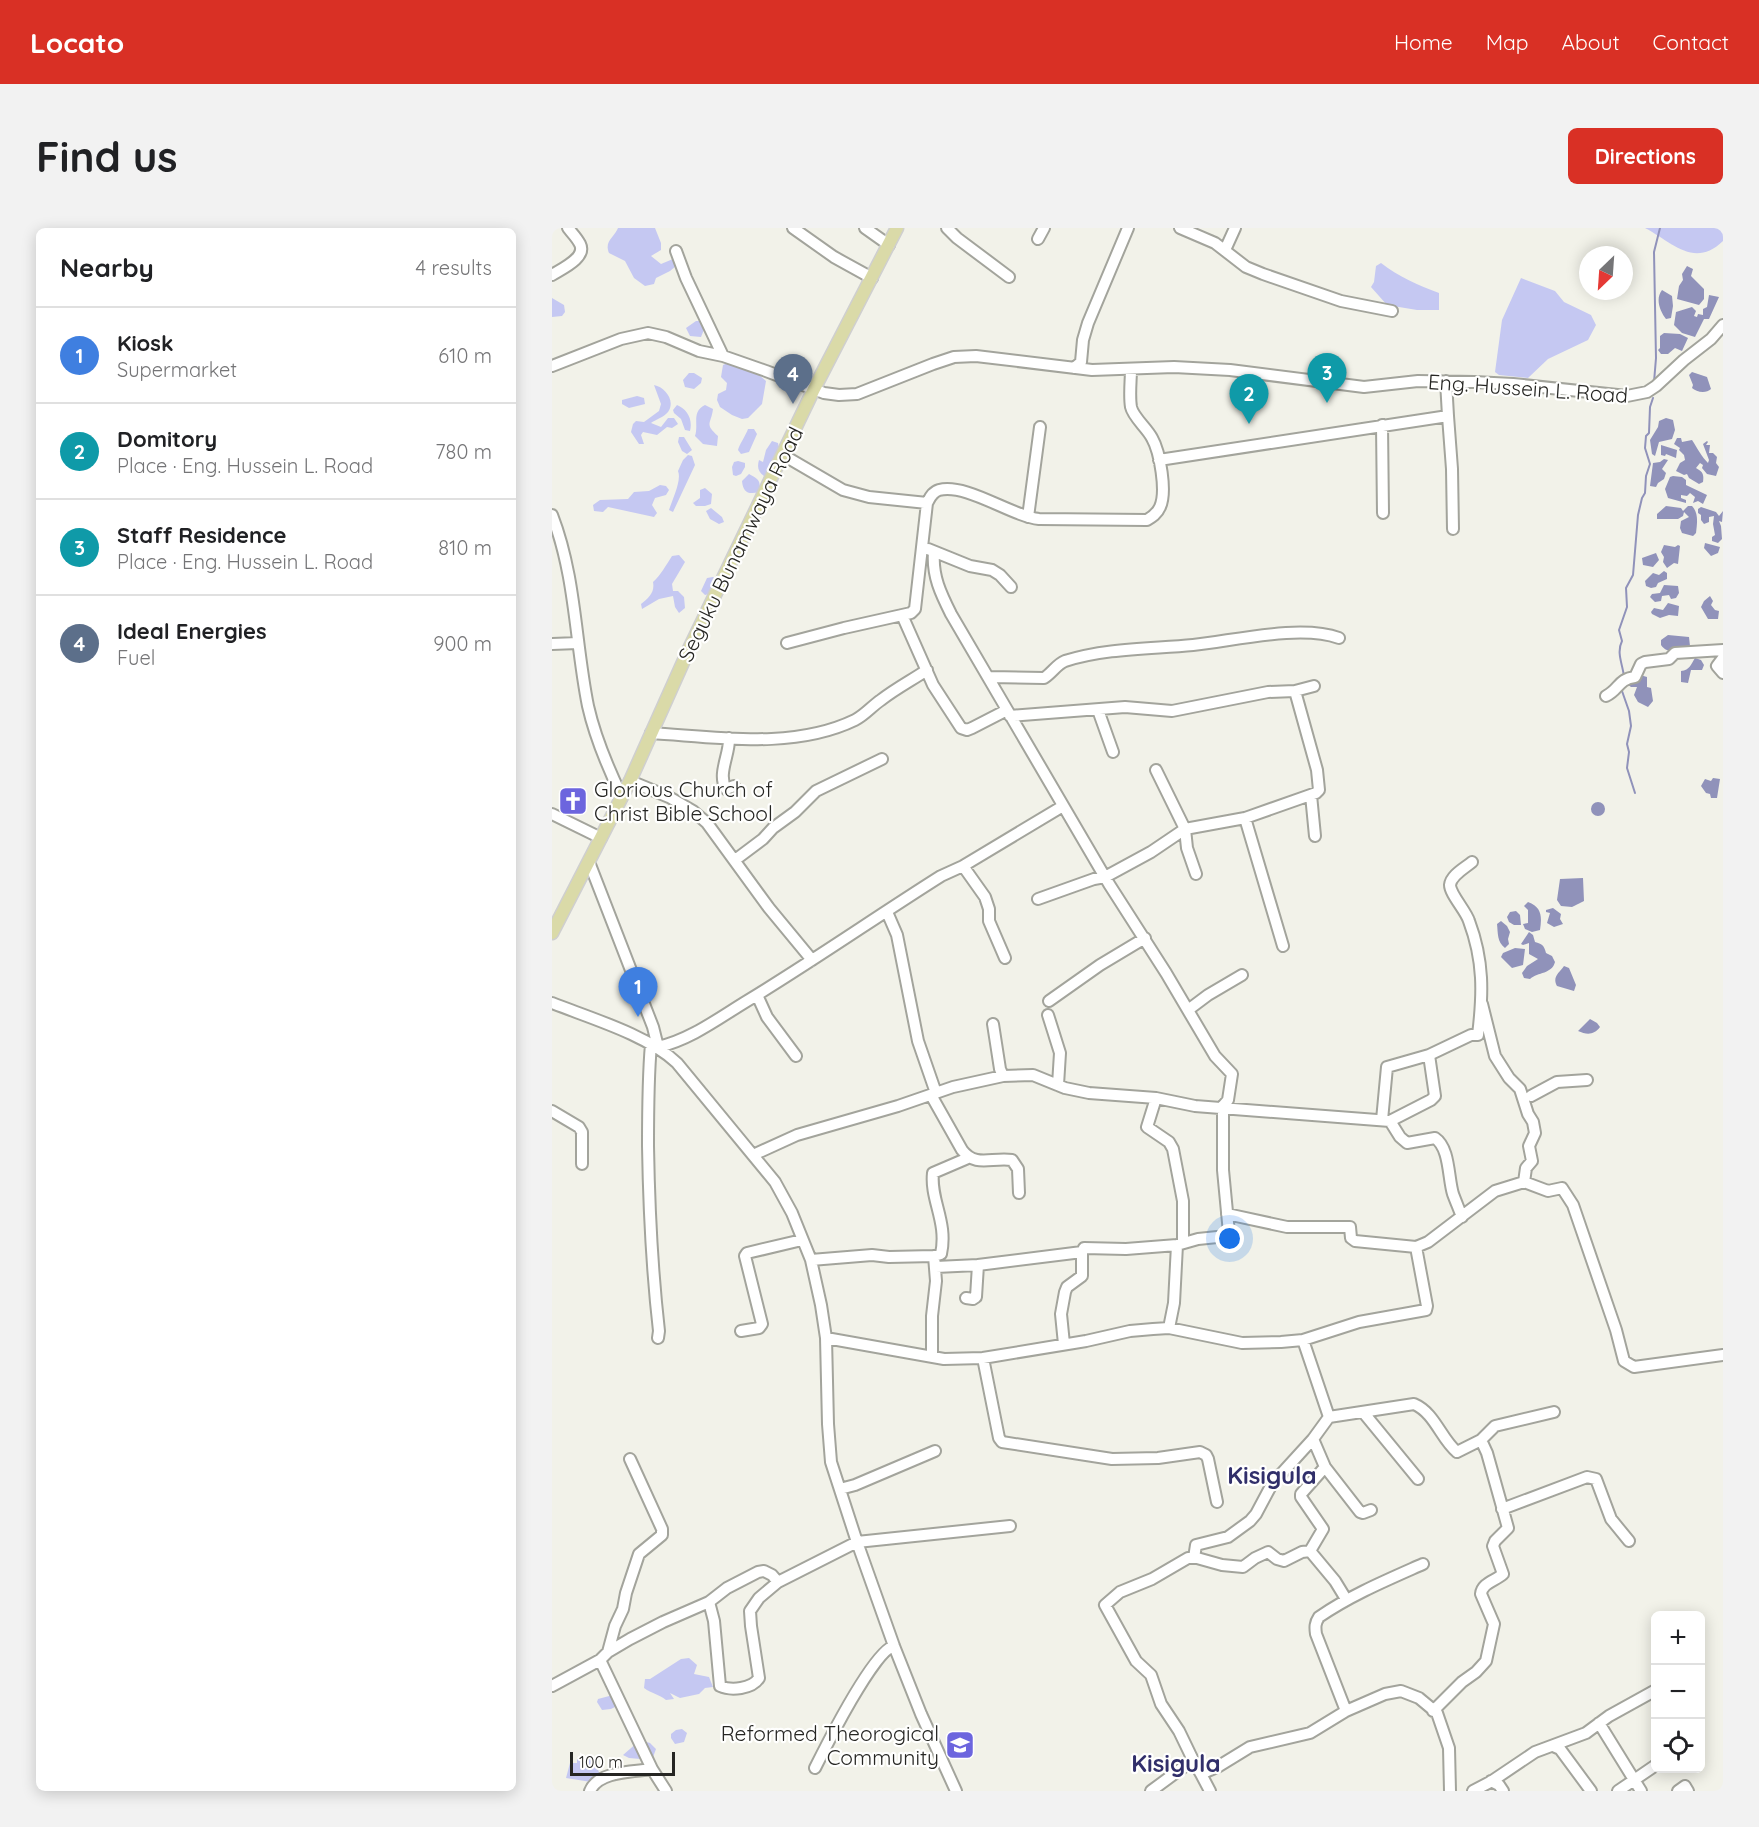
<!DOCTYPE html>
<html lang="en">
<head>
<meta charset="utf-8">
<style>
  body { margin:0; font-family:Quicksand,sans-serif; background:#f2f2f2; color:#202124 }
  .controls { position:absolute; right:18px; bottom:18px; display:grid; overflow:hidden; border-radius:9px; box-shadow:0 3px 15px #0003 }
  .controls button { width:54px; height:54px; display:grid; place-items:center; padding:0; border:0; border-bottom:2px solid #e0e0e0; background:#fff; color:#202124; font:30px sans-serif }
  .compass { position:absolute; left:1027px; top:18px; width:54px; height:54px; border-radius:50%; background:#fff; box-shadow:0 3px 15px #0003; rotate:205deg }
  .scale { position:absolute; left:18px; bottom:15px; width:105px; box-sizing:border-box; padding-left:6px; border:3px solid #262623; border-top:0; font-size:16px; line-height:21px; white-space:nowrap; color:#262623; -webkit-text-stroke:4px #fffffe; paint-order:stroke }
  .you { position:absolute; left:678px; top:1011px; width:21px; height:21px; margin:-15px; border:4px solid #fff; border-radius:50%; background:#1a73e8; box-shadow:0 0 0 9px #1a73e833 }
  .badge { display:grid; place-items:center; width:39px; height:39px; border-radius:50%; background:#d93025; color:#fff; font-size:20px; font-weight:700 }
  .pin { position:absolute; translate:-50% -50px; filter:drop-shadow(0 2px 3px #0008) }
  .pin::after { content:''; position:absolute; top:32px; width:21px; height:18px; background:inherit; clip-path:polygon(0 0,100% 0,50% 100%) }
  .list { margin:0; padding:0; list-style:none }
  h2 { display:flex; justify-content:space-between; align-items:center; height:78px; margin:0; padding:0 24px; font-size:26px }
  h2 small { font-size:20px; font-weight:400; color:#757577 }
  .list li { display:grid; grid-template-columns:39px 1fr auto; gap:18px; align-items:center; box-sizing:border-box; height:96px; padding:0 24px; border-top:2px solid #e0e0e0 }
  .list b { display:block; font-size:22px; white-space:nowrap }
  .list p { margin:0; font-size:20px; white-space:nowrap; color:#757577 }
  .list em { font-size:20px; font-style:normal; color:#757577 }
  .icon { flex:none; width:33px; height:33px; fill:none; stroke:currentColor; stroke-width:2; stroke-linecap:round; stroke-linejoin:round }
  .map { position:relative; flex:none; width:1171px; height:1563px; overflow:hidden; border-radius:9px }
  header { display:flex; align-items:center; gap:36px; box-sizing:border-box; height:84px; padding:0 30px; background:#d93025; color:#fff }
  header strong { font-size:28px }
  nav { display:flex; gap:33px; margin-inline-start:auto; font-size:21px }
  .intro { display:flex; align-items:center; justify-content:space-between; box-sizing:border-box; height:144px; padding:0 36px }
  h1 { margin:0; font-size:42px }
  .button { padding:15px 27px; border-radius:9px; background:#d93025; color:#fff; font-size:21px; font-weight:700 }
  main { display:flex; gap:36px; padding:0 36px }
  aside { flex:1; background:#fff; border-radius:9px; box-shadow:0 3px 15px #0003 }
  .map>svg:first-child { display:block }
  .green { fill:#c5c8f2 }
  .water { fill:#9092ba }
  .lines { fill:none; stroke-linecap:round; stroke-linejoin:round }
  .stream { stroke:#9092ba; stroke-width:2 }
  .minor-casing { stroke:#a3a49c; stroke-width:14 }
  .major-casing { stroke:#cfcfcf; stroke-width:15 }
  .minor { stroke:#fff; stroke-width:10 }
  .major { stroke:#dadaa8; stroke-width:12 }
  .labels { text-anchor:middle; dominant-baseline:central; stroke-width:4.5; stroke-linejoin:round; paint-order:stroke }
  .street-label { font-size:21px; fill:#262623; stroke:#fffffe }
  .poi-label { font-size:21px; fill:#262623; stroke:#fffffe; text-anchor:start }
  .quarter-label { font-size:24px; font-weight:bold; fill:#312f6a; stroke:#fffffe }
</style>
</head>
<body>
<header>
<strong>Locato</strong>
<nav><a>Home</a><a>Map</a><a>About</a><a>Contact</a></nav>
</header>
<div class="intro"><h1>Find us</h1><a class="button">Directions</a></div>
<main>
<aside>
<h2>Nearby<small>4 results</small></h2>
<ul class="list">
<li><span class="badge" style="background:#3f7fe0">1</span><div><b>Kiosk</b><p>Supermarket</p></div><em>610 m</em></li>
<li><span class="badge" style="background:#0f9aa8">2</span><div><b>Domitory</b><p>Place · Eng. Hussein L. Road</p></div><em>780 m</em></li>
<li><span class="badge" style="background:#0f9aa8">3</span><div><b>Staff Residence</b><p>Place · Eng. Hussein L. Road</p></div><em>810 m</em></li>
<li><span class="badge" style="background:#5c6f8a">4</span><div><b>Ideal Energies</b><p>Fuel</p></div><em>900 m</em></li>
</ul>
</aside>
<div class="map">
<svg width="1171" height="1563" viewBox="0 0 1171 1563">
  <rect width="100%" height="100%" fill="#f2f2e9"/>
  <path class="green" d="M66 0H103L109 15V22L99 28 109 36 121 31 124 38 118 43 104 50 102 56 93 58 82 50 73 33 57 25C52 13 62 10 66 0Z
    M1093 0H1171V13C1142 41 1120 14 1093 0Z
    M829 35C847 49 866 57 887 65V82H865L835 77 819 59 822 54 824 38Z
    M969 50 1003 63 1012 74 1039 87 1044 97 1036 112 996 131 976 150 947 147 943 144 950 92Z
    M0 70 12 77 13 84 10 88 0 89Z
    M144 93H148L153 99 149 109 138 108 134 100Z
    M178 134 206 146 214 153 210 176 196 190 190 191 180 187 168 179 165 172 166 166 174 162 175 155 169 149 171 137Z
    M137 145H142L150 150 149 155 142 161 133 159 131 152Z
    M102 157C113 159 124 173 116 184 112 189 103 192 99 195L109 199 116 190H122L126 196 120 200 115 199 105 207 91 204 89 207 92 216H87L79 204 81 196 84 193 92 194 107 183 109 176Z
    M85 168 92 170 93 176 77 180 70 176V172Z
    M125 177C135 181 141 191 138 203L133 202 129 191 122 185 121 182Z
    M153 177 161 181C159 197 152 195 166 208L165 218 151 216 143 208C147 196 139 184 153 177Z
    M196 201H202L205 206 197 224 189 226 186 222C187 217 194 207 196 201Z
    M127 209H132L140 222 135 226 130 223 126 214Z
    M220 213 226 215C229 228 221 239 212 248 206 244 205 239 207 232L211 234 214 222Z
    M136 227 140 228 143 237 121 284 117 282C120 272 130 252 126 243L131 232Z
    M186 233 193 235V239L189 246 184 248 181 247 180 239 182 234Z
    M197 246C207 251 209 253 207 264 196 267 191 264 190 253Z
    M108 257 114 258 117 262 114 267 103 270 100 277 105 285 102 289 56 279 51 284 42 283 41 277 48 272 76 271 82 264 97 263Z
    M153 260 160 266 159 276 153 278H144L141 275 148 270V262Z
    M159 280 170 289 172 294 167 296 158 291 154 283Z
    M127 327 133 334 120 356 121 363H126L132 369 133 380 127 385 123 379 121 368 107 371 90 381 89 376C97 370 103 364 101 354 109 347 114 337 120 328Z
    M161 349 166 353 160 365 153 367 149 363 155 350Z
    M137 1430 145 1437 142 1446 157 1449 161 1459 153 1460 147 1466 128 1470 118 1465 122 1471 114 1472C107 1466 100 1466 92 1460L93 1451H98L129 1431Z
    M61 1467 64 1471 63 1479 59 1481 50 1482 45 1474 46 1471Z
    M130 1501 135 1505 132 1514 123 1516 119 1510V1506L124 1502Z
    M91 1513 98 1515 104 1521 100 1532 77 1530 71 1527 86 1514Z
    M41 1530 49 1549 39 1554 14 1550 18 1535H25V1531Z"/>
  <path class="water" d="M1135 38 1141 41 1139 48 1152 61V71L1147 77 1125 71 1127 58 1131 52 1130 46Z
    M1110 62 1120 68 1121 78 1119 90 1114 91C1108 83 1103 71 1110 62Z
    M1157 67 1167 69 1157 91H1152L1143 109 1130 105 1122 97 1124 84 1140 79 1144 83 1142 88 1145 89 1146 86 1151 87V81L1155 79Z
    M1112 105 1128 106 1136 110 1130 123 1123 120 1116 126H1109L1106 122 1108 120V108Z
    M1140 144 1155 149 1159 161C1154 166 1144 164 1140 160L1141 157 1137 147Z
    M1114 190 1121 192 1123 202 1120 211 1107 214 1103 228 1100 226 1098 212 1106 199 1107 193Z
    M1125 210H1129L1130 214 1140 212C1146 221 1149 228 1156 235L1157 232 1151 216 1155 213 1156 214 1154 217H1158L1157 225H1161L1165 229 1164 235 1167 239 1164 248 1155 246 1150 240 1151 237 1148 235 1144 240C1151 244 1152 246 1151 254L1147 256 1137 250 1135 246 1132 247 1124 243 1128 235 1133 232 1132 227 1127 222 1128 220 1122 216Z
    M1109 217 1125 222 1124 230 1114 226 1113 228 1109 227Z
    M1112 231 1116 232 1110 241 1114 245 1112 251 1106 255 1104 259 1098 258 1101 235 1108 234Z
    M1121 248 1130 249 1134 252V257L1155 267 1151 276 1146 273 1141 275 1143 269 1138 265 1135 268 1129 267V270L1134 272V275L1116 270 1113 261 1118 249Z
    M1114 278 1129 280 1131 283 1136 278H1140C1147 285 1145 296 1144 305L1141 308 1130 305 1128 300 1129 293 1137 289 1132 284 1131 288 1126 291H1105V286Z
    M1149 279 1164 284 1167 288 1171 283 1170 294 1167 293 1169 298 1170 311 1166 315 1160 313V309L1163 307 1161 296 1162 288 1157 289V294L1152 296 1149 292V287L1146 285V281Z
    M1153 315 1168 319 1166 325 1159 328 1152 320Z
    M1112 317 1123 319 1126 317 1128 318 1126 336 1122 335 1115 340 1111 334 1112 329 1109 324Z
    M1104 325 1107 332 1101 339 1091 337 1090 330Z
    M1112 343 1115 345V351L1106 355 1104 359 1099 360 1094 358 1093 353 1101 345 1107 347Z
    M1112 357 1126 358 1127 365 1124 370 1119 371 1117 367 1110 368 1109 373 1103 374 1098 369 1100 366 1108 365Z
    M1158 368 1161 373 1159 377 1163 382 1167 383 1166 391H1156L1149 379 1152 373Z
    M1116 375 1127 378 1126 388 1117 387 1108 390 1100 386 1099 384 1102 380 1111 382Z
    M1116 407 1137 409 1138 418 1135 422C1125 423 1115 426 1109 417V412Z
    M1143 430 1149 432 1152 437 1150 442H1139L1136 455 1129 454V443C1138 442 1139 436 1143 430Z
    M1088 447 1095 449V459L1099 460 1101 473 1096 479 1086 474 1082 467 1085 459H1079L1075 456Z
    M1161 550 1168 551 1165 570H1159L1158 566 1154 565 1149 558 1153 551 1159 553Z
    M1039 581a7 7 0 1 1 14 0a7 7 0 1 1-14 0Z
    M1031 650 1032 673 1020 679 1009 678 1005 672 1008 651Z
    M976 674C990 679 990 689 988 702L980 704 973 701 971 696 976 695V682L972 678Z
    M1001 680 1009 686 1008 691 1011 696 1002 699 995 695 998 685 994 684V682Z
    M964 683 968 687 969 697H962L957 694 955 689 958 684Z
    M949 693 955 698 958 704 956 711 957 716 953 720C945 714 946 705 945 696Z
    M977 704 981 707 983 714C990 716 992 717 994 725L1000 728 1003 734C1000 746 986 744 978 751L972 750 970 745 975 738 986 731 977 726V715L971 717 969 716Z
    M963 720 973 721 971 737 960 740 949 729 951 725Z
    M1012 738 1017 740 1024 757 1022 763 1005 758C1000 749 1007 745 1012 738Z
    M1038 791 1045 795 1048 799C1042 807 1035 807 1026 803Z"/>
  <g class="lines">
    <path class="stream" d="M1102 154 1104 130 1102 24 1108 0
      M1072 449C1071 437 1064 425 1070 413L1067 402 1075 379 1074 360 1081 347 1086 287 1090 270 1093 265 1094 248 1098 236 1093 220 1094 208 1097 205 1098 179 1101 170
      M1071 458 1070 463 1077 483 1079 498 1075 516 1077 524 1075 540 1083 565"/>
    <g class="minor-casing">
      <path id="minor" d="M241 0 282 29 320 50
        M313 0 337 17
        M395 0 405 10 457 49
        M628 0 663 15 694 39 711 46 789 73 840 83
        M486 11 492 0
        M673 22 683 0
        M124 23 134 50 171 128
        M0 47C9 41 35 30 28 16 25 10 20 5 16 0
        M0 138 69 111 96 105 114 109 147 123 171 128 214 143 272 165 287 167 305 166 381 136 402 129 424 128 540 142 622 139 678 142 812 159 866 153 922 154 961 156 1075 168 1095 164 1104 158 1132 132 1159 111 1171 97
        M522 140 529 134 531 112 536 95 576 0
        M896 188 900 241 901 301
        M830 197 831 285
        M231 227 291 262 317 269 375 275
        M607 232 896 188 894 153
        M0 287C24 349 23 414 36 478 43 509 56 540 70 569
        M476 289 488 199
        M376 321 418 338 440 342 448 347 459 359
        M382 324C380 348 389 366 399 386L557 656 614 745 663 828 680 846 676 872 669 880
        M350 387 381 457 409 500 415 502 420 500 455 482
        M235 415 292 400 359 385 363 381 375 275C378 270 380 264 387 262 415 255 459 288 487 291L595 292C600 289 605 286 608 279 615 264 608 224 600 210 595 200 581 189 579 179 577 167 579 152 579 141
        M0 416 26 415
        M1171 430 1165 438 1171 445
        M438 449 492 450C500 445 505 436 513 433 554 420 598 421 641 417 681 413 748 396 787 410
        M1054 468C1067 462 1066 451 1083 449L1089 436 1093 434 1117 431 1123 425 1171 422
        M546 482 561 524
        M458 488 573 479 620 483 716 464 743 463 762 458
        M99 505C165 509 241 522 303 492 313 487 320 478 329 472 343 461 360 452 375 442
        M177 510C178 526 165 546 174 561L182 558
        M604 542 633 601 693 590 764 565 767 562 765 542 743 463
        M78 553 117 569 141 583 155 595 217 680 260 732
        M759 567 763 608
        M0 586 49 610
        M693 590 731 718
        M183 632 211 611 221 600 243 584 264 563 330 531
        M37 634 101 799 106 819C138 812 167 790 195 773 261 733 324 689 389 648L411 638 511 578
        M411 638 433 669 437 681V693L453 730
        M486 671 542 651 553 649 599 624 633 601 635 620 644 646
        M335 684 345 707 366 813 384 865
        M205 767 215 789 244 828
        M497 773 548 737 593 710
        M0 775C38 790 96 807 125 835L223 954 240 985 259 1032 269 1077 274 1110 276 1196 279 1234 305 1314 342 1418 369 1486 404 1563
        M636 782 656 767 690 747
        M496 787 508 825 506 857
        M441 796 448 841 451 848
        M99 816C96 850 96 884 96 918 97 980 100 1042 107 1103L106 1110
        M379 867 410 922C424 940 439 929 460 932L466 941 467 965
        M979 868 1005 854 1035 852
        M0 883 27 899 30 904V936
        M830 892 835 839 877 827 919 807H926C931 766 932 733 917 693 914 683 898 666 898 657 899 647 913 640 920 634
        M838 893 879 872 883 868 877 827
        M201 927 245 907 346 878 401 859 451 848 481 847 513 860 537 865 604 870
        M972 954 996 963 1010 960 1021 977 1064 1102 1072 1133 1082 1139 1171 1127
        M675 986 735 999H798L799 1010 803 1013 864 1019 876 1014 943 963 972 954 974 940 980 933 977 918 983 905 981 894 976 886 968 861 957 850 943 828 930 776
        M631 1015V973L621 921 617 914 595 899 604 870 643 878 838 893 848 909 855 915 883 910C898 920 896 950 901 966 904 974 907 981 910 989
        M382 1028 389 1026C396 994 378 972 381 945L416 930
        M259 1032 320 1027 337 1029 382 1028 384 1053 380 1088V1129
        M384 1039 426 1037
        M414 1070 421 1071 424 1069 426 1037 530 1024
        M617 1100 622 1075 625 1017 646 1011 675 1008 677 1005 671 942V880
        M189 1103 207 1100 210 1096 193 1028 195 1025 250 1012
        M274 1110 392 1131 431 1130 534 1113 578 1103 601 1101 617 1100 690 1115 729 1114 751 1112 807 1094 874 1082 875 1078 864 1019
        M751 1112 777 1189
        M512 1116 509 1086 513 1064 515 1059 530 1048V1024L532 1020 574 1021 625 1017
        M431 1130 447 1210 450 1214 560 1231 606 1230 648 1224 654 1227 656 1231 665 1274
        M811 1184 866 1251
        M773 1239 808 1284 811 1285 819 1282
        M288 1261 303 1257 383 1223
        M950 1281 1035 1249 1044 1251 1059 1291 1077 1313
        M642 1330 644 1317 676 1309 698 1293 704 1286 720 1256 761 1211
        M794 1371 783 1353 758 1323 771 1301 749 1269V1266L773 1239 761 1211 777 1189 862 1176C883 1185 889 1211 905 1224L929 1212
        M157 1374 162 1393 168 1458C179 1463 200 1461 207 1450L199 1398 198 1383 207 1370 226 1354 305 1314 458 1298
        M56 1424 63 1398 71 1381 74 1365 87 1326 110 1307V1301L78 1231
        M48 1432 100 1541 114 1563
        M0 1458 48 1432 56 1424 78 1411 111 1394 157 1374 175 1360 206 1344 212 1343 220 1347 226 1354
        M794 1483 764 1406C763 1399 763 1395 767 1389 799 1367 835 1352 871 1336
        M881 1483 910 1454 924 1444 934 1433 942 1396 929 1366C930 1355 943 1353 951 1346L941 1318 943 1313 956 1300 935 1225 929 1212 943 1198 1002 1184
        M1047 1495 1089 1563
        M1001 1518 1008 1521 1039 1563
        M641 1532 627 1503 609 1476 599 1447 584 1433 553 1377 568 1364 600 1351 636 1330H645L670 1337 691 1339 703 1330 716 1324 725 1331 732 1333 750 1324 758 1323
        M263 1540C274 1518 322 1422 342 1418
        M649 1546 658 1563
        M939 1553 947 1557 951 1563
        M38 1563C46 1543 81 1544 100 1541
        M599 1563 641 1532 649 1546 667 1538 698 1519 758 1505 794 1483 833 1466 849 1463 867 1470 885 1485 897 1520 898 1563
        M921 1563 940 1553 983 1524 1034 1505 1057 1488 1104 1462
        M1066 1563 1104 1537
        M1126 1563 1133 1558 1136 1563"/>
    </g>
    <g class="major-casing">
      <path id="major" d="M0 705 78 553 137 421 262 161 345 0"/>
    </g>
    <use href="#minor" class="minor"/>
    <use href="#major" class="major"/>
  </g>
  <defs>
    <g id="church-square" transform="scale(1.5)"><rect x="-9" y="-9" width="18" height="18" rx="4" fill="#6c65de" stroke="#fffffe"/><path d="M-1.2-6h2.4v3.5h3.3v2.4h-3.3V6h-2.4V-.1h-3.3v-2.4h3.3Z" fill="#fff"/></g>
    <g id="school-square" transform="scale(1.5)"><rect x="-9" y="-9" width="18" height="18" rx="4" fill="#6c65de" stroke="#fffffe"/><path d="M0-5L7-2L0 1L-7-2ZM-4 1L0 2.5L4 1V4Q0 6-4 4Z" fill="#fff"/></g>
  </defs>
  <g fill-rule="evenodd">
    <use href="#church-square" x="21" y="573"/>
    <use href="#school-square" x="408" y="1517"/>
  </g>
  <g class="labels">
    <g class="street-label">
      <text transform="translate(976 160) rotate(4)">Eng. Hussein L. Road</text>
      <text transform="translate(188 316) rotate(-64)">Seguku Bunamwaya Road</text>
    </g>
    <g class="poi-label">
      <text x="42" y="561">Glorious Church of<tspan x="42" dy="24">Christ Bible School</tspan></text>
      <text x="387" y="1505" text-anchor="end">Reformed Theorogical<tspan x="387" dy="24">Community</tspan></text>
    </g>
    <g class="quarter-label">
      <text x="720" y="1247">Kisigula</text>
      <text x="624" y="1535">Kisigula</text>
    </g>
  </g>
</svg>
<div class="controls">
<button>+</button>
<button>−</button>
<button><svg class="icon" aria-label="locate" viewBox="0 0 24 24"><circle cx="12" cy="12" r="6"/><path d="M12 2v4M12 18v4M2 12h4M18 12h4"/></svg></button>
</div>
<svg class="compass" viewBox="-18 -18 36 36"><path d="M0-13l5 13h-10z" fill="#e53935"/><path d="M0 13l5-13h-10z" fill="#757577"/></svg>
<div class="scale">100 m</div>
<div class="you"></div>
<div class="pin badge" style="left:86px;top:789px;background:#3f7fe0">1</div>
<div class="pin badge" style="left:697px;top:196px;background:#0f9aa8">2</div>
<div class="pin badge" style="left:775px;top:175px;background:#0f9aa8">3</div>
<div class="pin badge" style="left:241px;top:176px;background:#5c6f8a">4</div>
</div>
</main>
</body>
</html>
